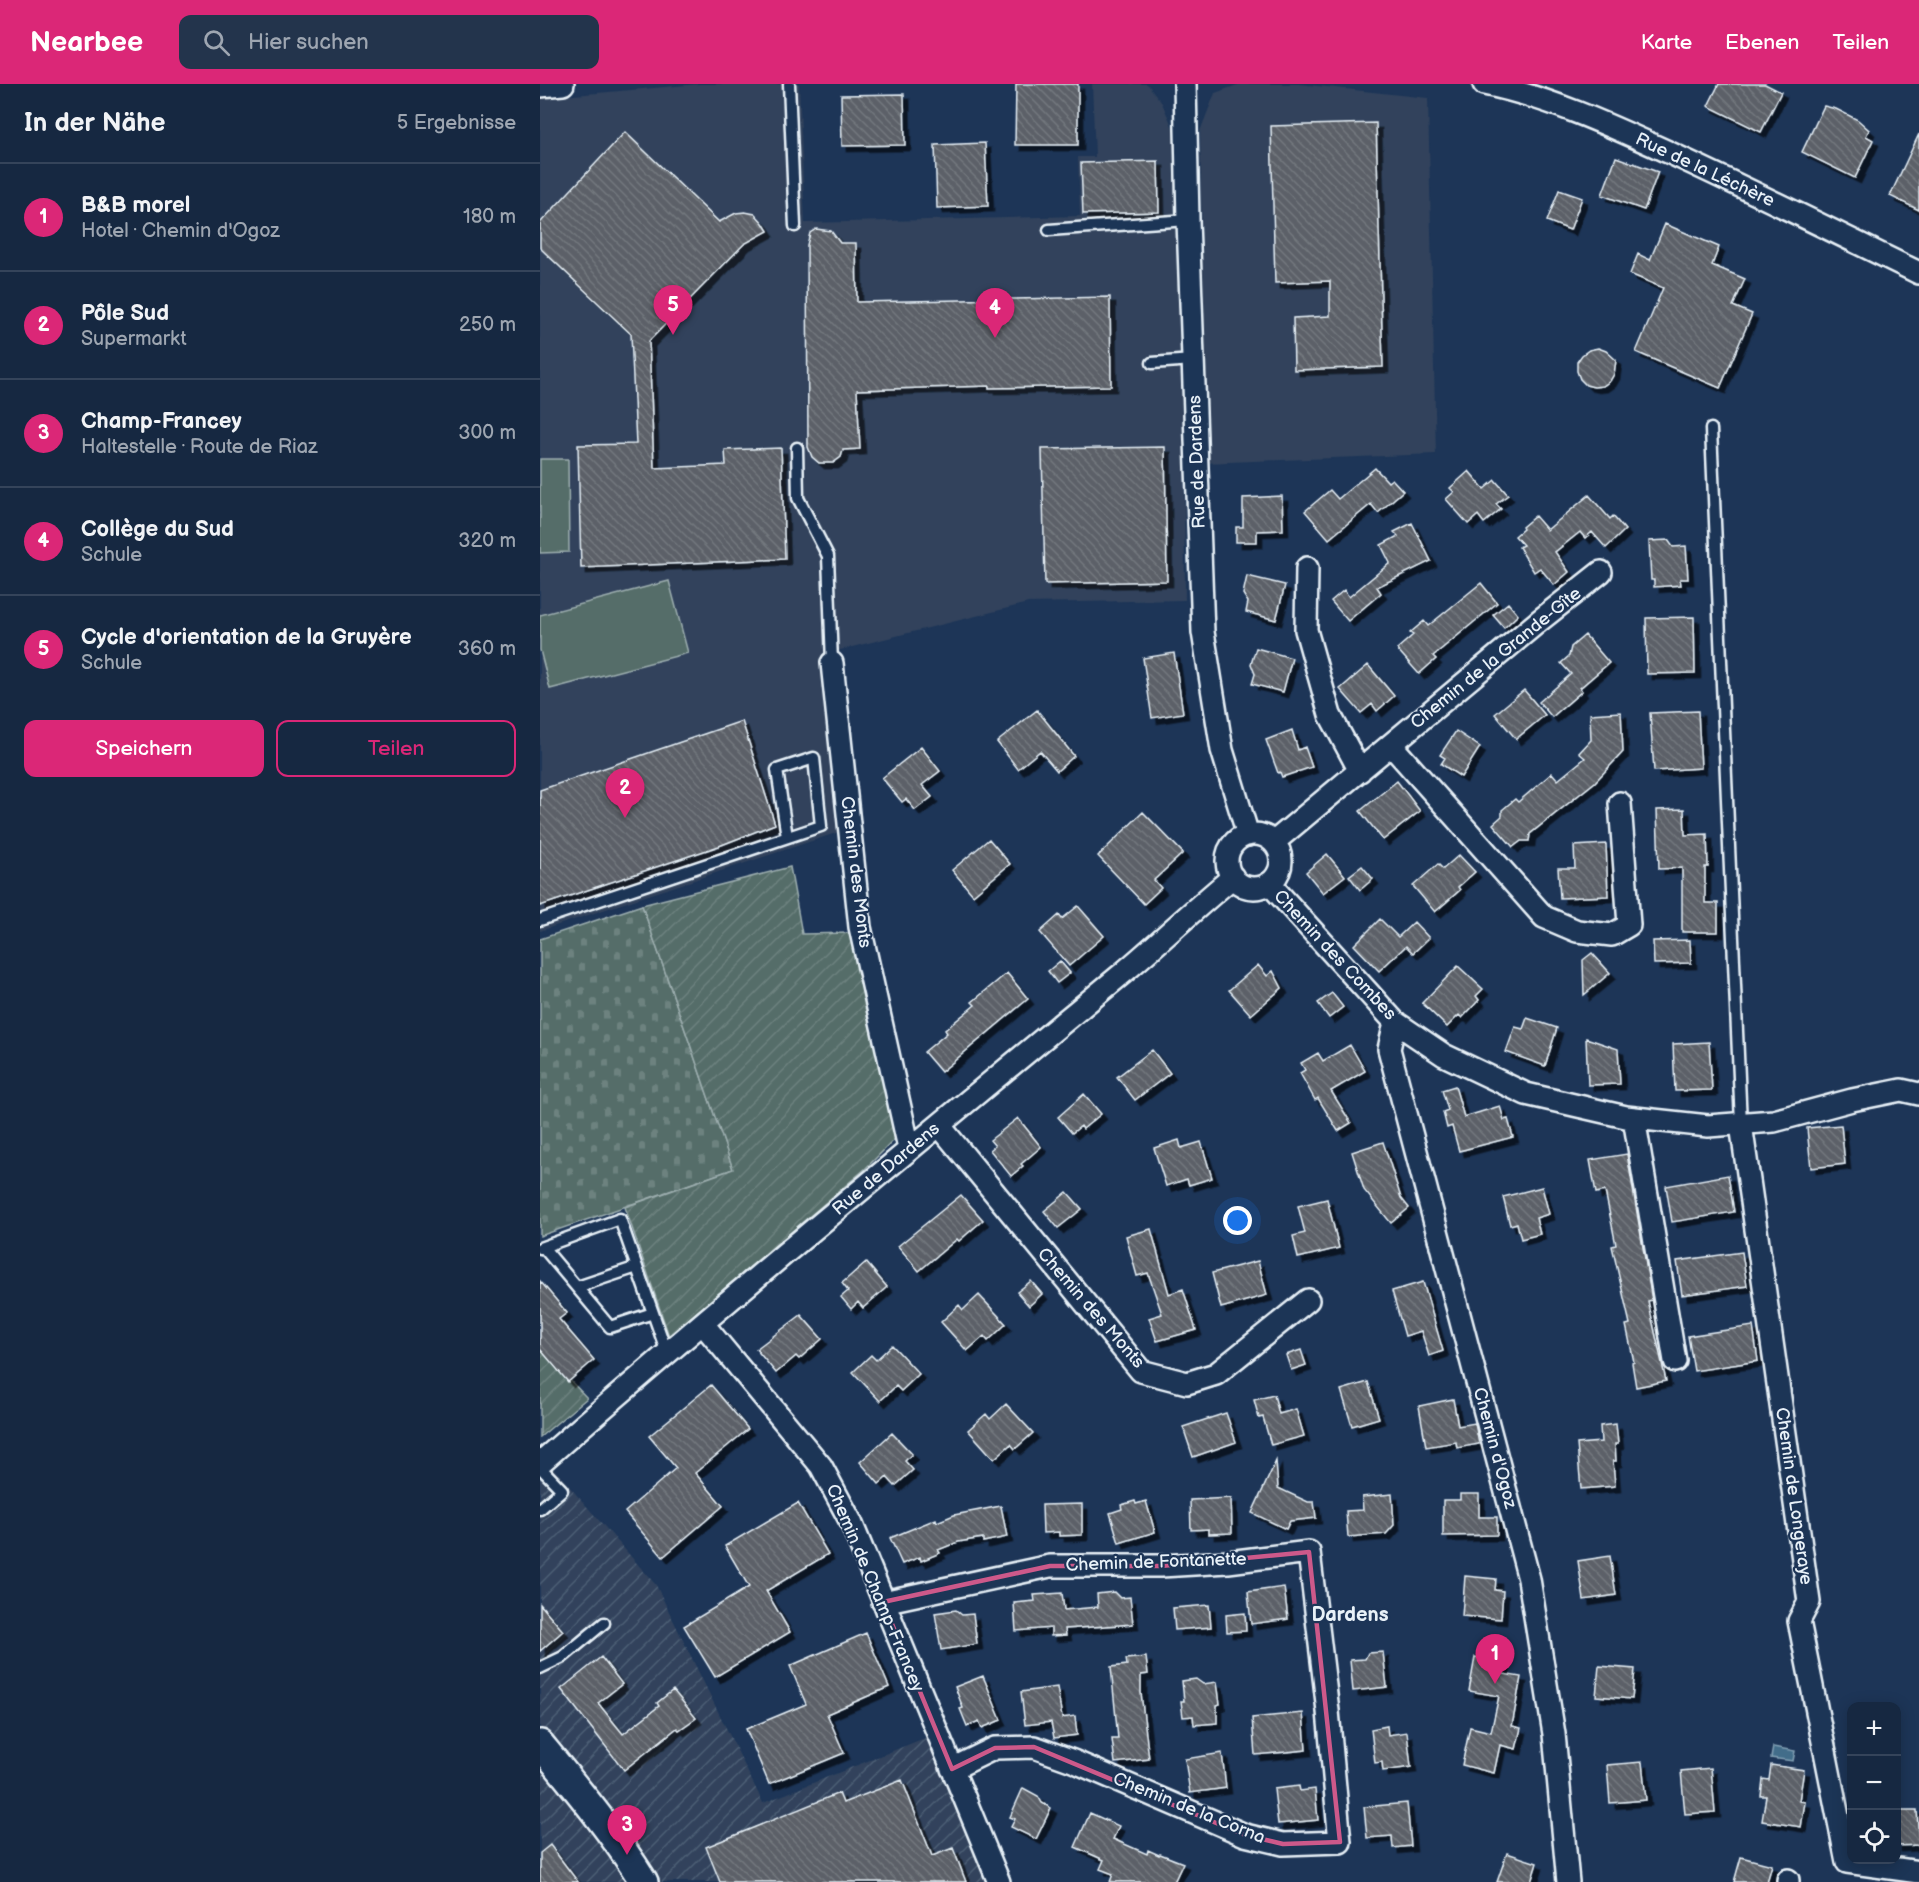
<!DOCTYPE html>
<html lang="de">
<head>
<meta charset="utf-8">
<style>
  body { margin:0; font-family:"Balsamiq Sans",sans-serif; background:#23344c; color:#f1f3f6 }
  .controls { position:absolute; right:18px; bottom:18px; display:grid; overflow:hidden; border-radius:12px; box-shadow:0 3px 15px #0003 }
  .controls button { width:54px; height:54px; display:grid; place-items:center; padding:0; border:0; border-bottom:2px solid #35445a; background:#162841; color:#f1f3f6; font:30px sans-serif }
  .you { position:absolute; left:698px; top:1137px; width:21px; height:21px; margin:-15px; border:4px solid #fff; border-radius:50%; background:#1a73e8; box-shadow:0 0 0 9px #1a73e833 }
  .badge { display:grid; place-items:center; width:39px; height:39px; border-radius:50%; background:#db2777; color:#fff; font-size:20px; font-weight:700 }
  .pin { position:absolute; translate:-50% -50px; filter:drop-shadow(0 2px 3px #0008) }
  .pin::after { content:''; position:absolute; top:32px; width:21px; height:18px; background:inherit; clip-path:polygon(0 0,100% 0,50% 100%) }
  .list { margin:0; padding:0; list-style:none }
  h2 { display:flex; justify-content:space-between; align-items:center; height:78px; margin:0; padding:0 24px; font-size:26px }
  h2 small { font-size:20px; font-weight:400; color:#9ea6b1 }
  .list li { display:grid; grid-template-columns:39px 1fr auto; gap:18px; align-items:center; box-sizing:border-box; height:108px; padding:0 24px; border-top:2px solid #35445a }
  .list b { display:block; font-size:22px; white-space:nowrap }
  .list p { margin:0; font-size:20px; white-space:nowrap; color:#9ea6b1 }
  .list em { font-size:20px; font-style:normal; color:#9ea6b1 }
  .actions { display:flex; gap:12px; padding:18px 24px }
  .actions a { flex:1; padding:14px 0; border:2px solid #db2777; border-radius:12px; text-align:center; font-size:21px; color:#db2777 }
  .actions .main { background:#db2777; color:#fff }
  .icon { flex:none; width:33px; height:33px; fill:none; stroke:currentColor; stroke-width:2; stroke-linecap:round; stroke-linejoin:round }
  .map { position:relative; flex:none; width:1379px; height:1798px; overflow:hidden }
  header { display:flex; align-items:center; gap:36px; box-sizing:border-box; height:84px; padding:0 30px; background:#db2777; color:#fff }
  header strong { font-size:28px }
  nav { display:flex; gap:33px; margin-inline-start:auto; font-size:21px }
  .search { width:420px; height:54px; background:#23344c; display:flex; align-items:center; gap:15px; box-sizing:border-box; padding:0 21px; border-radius:12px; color:#9ea6b1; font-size:22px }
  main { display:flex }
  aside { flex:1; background:#162841 }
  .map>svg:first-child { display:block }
  .built { fill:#30425c }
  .industrial { fill:url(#industrial-furrows) }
  .cemetery { fill:url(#cemetery-stones); stroke:#9eafb0; stroke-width:1.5 }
  .garden { fill:url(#garden-furrows); stroke:#9eafb0; stroke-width:1.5 }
  .pitch { fill:#556d69; stroke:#9eafb0; stroke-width:1.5 }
  .water { fill:#426d8a; stroke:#84a2b6; stroke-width:1.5 }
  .building { fill:url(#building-back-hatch); stroke:#e8f1f8; stroke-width:1.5; filter:url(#shadow) }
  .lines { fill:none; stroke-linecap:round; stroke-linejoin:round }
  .service-casing { stroke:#e8f1f8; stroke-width:15 }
  .minor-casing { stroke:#e8f1f8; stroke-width:26 }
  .tertiary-casing { stroke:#e8f1f8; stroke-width:32 }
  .service { stroke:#1d3557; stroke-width:10 }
  .minor { stroke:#1d3557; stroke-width:21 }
  .tertiary { stroke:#1d3557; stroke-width:27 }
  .marked { fill:none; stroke:#cd598a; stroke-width:4.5; stroke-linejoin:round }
  .labels { text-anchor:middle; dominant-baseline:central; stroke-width:4.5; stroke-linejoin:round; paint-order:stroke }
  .street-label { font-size:18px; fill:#e8f1f8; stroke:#1d3557 }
  .neighbourhood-label { font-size:20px; font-weight:bold; fill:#e8f1f8; stroke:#1d3557 }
</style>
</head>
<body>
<header>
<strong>Nearbee</strong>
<div class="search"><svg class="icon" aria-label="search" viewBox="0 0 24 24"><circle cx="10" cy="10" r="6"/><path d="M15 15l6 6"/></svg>Hier suchen</div>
<nav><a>Karte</a><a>Ebenen</a><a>Teilen</a></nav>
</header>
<main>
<aside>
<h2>In der Nähe<small>5 Ergebnisse</small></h2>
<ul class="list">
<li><span class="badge">1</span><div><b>B&amp;B morel</b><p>Hotel · Chemin d'Ogoz</p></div><em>180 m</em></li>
<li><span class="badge">2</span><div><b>Pôle Sud</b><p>Supermarkt</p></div><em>250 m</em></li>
<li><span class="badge">3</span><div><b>Champ-Francey</b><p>Haltestelle · Route de Riaz</p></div><em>300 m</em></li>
<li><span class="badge">4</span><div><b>Collège du Sud</b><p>Schule</p></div><em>320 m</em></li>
<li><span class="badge">5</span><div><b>Cycle d'orientation de la Gruyère</b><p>Schule</p></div><em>360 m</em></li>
</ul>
<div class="actions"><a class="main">Speichern</a><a>Teilen</a></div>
</aside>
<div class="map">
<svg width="1379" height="1798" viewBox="0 0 1379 1798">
  <defs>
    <pattern id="industrial-furrows" width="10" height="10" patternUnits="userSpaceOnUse" patternTransform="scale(1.5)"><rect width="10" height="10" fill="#30425c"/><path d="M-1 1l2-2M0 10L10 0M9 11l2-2" fill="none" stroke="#4e5e74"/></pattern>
    <pattern id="cemetery-stones" width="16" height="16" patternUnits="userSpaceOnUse" patternTransform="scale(1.5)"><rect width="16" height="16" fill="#556d69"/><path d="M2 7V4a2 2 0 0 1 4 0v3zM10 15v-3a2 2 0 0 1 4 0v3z" fill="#6d827f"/></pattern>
    <pattern id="garden-furrows" width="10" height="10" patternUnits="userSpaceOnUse" patternTransform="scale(1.5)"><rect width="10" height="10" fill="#556d69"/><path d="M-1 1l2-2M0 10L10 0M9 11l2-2" fill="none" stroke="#6d827f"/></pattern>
    <pattern id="building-back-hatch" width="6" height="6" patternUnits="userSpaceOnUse" patternTransform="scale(1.5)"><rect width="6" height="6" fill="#5c6167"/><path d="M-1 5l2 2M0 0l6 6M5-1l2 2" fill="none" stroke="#73787e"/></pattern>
    <filter id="shadow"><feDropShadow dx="5.5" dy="5.5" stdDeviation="0" flood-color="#0009"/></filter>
  </defs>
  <rect width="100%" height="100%" fill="#1d3557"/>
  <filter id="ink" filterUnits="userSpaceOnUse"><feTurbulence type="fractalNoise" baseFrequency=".0167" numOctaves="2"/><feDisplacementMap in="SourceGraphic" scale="12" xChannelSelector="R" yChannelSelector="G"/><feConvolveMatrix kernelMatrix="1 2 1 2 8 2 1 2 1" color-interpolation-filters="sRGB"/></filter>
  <g filter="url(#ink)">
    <path class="built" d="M159 0H259L265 139 540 132 538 73H555L552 0H607L609 2 622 19 633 44 643 145 645 516 488 519 288 569 299 748 0 847V14Z
      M700 0H759L888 14 896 370 665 379 660 47 675 9Z"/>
    <path class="industrial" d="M6 1376 116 1501 223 1719 397 1649 459 1798H0V1382Z"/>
    <path class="cemetery" d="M102 821 193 1085 0 1152V855Z"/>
    <path class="garden" d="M250 783 262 850 311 849 360 1050 325 1085 129 1252 85 1123 193 1085 102 821Z
      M0 1265 47 1314 0 1353Z"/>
    <path class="pitch" d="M0 375H28L29 468 0 469Z
      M129 497 148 569 10 605 0 566V531Z"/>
    <path class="water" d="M1233 1663 1255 1667 1253 1677 1231 1674Z"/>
    <path class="building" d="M476 0H538V61H475Z
      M1179 0H1225L1241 8 1221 48 1168 22Z
      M364 10 365 61 302 62 301 11Z
      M1284 22 1296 25 1318 36 1329 46 1326 52 1333 56 1315 94 1262 68Z
      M836 39 843 283 754 286 753 234 790 232V197L735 199 731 42Z
      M85 48 179 138 196 129 205 128 215 130 223 139 228 147 204 160 109 257 114 384 186 381 185 366 241 364 245 475 41 484 38 361 96 360 91 250 0 164V139Z
      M1379 50V126L1350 112Z
      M445 59 448 122 397 124 395 61Z
      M1076 73 1118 88 1104 126 1062 111Z
      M618 77 619 128 543 130 541 79Z
      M1019 106 1042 114 1030 146 1007 137Z
      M1125 140 1179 163 1172 181 1205 195 1193 222 1212 230 1180 304 1096 268 1123 204 1090 190 1098 170 1110 176Z
      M276 145 291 147 300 159H316L317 218 570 213 571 302 449 304V302L317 306 320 365 303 366 301 373 293 379H279L272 373 268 363 267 161 270 149Z
      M1058 264 1066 267 1076 276 1074 290 1070 297 1063 302 1054 303 1046 301 1040 295 1037 287V278L1042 271 1049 266Z
      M625 363 627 497 505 500 502 365Z
      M835 384 848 398 852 395 863 407 838 429 831 420 789 455 765 427 790 406 798 415Z
      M929 387 944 405 955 396 968 411 956 420 961 425 944 439 938 431 928 440 906 415 914 408 910 404Z
      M1049 411 1070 435 1073 432 1085 446 1066 464 1052 448 1045 454 1040 448 1015 468 1029 488 1014 501 1000 484 994 488 979 463 983 461 975 452 983 445 982 443 995 432 1007 446Z
      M742 412 743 446 717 447V458H696V443H703V414Z
      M872 439 891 477 837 503 841 509 808 537 791 517 804 506 809 513 850 479 841 461 858 452 854 448Z
      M1128 456 1133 463 1146 462 1148 495H1140L1141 501 1114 503V496H1111L1109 457Z
      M707 492 745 501 736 536 706 528 708 518 703 510Z
      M941 499 957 519 893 572 896 575 879 590 857 565 873 551 870 549 884 537 888 542Z
      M968 519 978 531 964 544 953 531Z
      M1154 533 1155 589 1107 590 1106 534Z
      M1045 551 1069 579 1040 604 1042 607 1012 633 999 618 1031 590 1021 579 1029 572 1031 563Z
      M716 564 752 574 743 608 712 600 715 590 711 580Z
      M634 569 643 629 612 634 603 574Z
      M828 581 854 612 837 627 832 620 821 629 800 605Z
      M984 606 1005 631 976 655 955 630Z
      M497 626 534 672 517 687 500 667 478 685 457 658Z
      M1158 627 1161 684 1114 687 1110 629Z
      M1081 628 1083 668 1055 698 990 750 989 757H981L973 763 953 740 962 732V726L975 715 978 718 1012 689 1018 696 1045 674 1039 669 1051 656 1050 630Z
      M202 637 235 740 179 762 0 822V706Z
      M752 646 758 666 765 663 772 683 742 693 740 688 738 689 726 656Z
      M916 647 940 663 921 693 901 680 905 674 900 671Z
      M381 663 400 687 382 701 392 713 375 726 366 715 362 718 342 694Z
      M857 697 880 727 843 756 820 727Z
      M1144 725 1145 751 1167 750 1168 783H1165V819H1178V848H1142V784L1119 785 1117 726Z
      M603 728 643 769 614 796 621 804 604 820 558 772Z
      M449 755 470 780 433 811 412 786Z
      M1066 760 1068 812 1020 814 1018 784H1035L1034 762Z
      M787 770 805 792 783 809 766 788Z
      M919 771 935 788 918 803 920 806 895 828 873 802 898 780 903 785Z
      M822 782 833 795 820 806 809 792Z
      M538 822 564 852 529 882 500 848 519 831 522 835Z
      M840 835 858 853 874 838 889 854 873 869 866 862 839 887 814 861Z
      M1150 856 1151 879 1114 880 1113 857Z
      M1052 869 1070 889 1044 911 1043 876Z
      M520 877 530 889 517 899 508 887Z
      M718 881 727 892 733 887 742 904 711 931 689 906Z
      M918 882 943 905 936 912 939 916 922 934 919 931 907 943 882 919Z
      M467 889 488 915 401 988 384 968 407 949 405 946 435 921 432 918Z
      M792 909 803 923 789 934 778 919Z
      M987 934 1017 944 1005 982 966 968 975 943 983 945Z
      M1046 954 1078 965 1080 1000 1048 1001Z
      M1169 958 1172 1006 1135 1007 1133 960Z
      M810 961 825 987 791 1007 811 1039 798 1047 778 1014 775 1016 760 989 765 986 761 979 778 969 783 977Z
      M612 966 630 989 595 1016 577 993Z
      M915 1002 924 1033 960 1022 964 1036 968 1035 973 1053 919 1067 912 1042 907 1044 903 1028 908 1026 902 1006Z
      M544 1010 561 1030 543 1045 541 1042 532 1049 518 1033Z
      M478 1034 501 1063 481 1080 483 1082 471 1092 450 1066 455 1062 450 1056Z
      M1301 1041 1305 1080 1271 1084 1267 1044Z
      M639 1056 641 1064 661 1058 672 1094 649 1101 647 1095 626 1102 614 1064Z
      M843 1058 861 1114 869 1124 851 1139 824 1106 812 1068Z
      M1087 1070 1112 1216 1108 1217 1126 1297 1096 1303 1092 1279 1094 1278 1086 1241 1090 1240 1072 1162 1076 1161 1065 1107 1056 1109 1050 1076Z
      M1188 1091 1194 1128 1132 1138 1126 1102Z
      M1002 1103 1009 1130 996 1134 1000 1150 981 1155 977 1139 970 1141 963 1113Z
      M527 1108 542 1125 518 1144 504 1127Z
      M421 1111 443 1136 419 1157 417 1155 379 1187 358 1162Z
      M787 1115 799 1164 758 1174 753 1152 765 1149 758 1122Z
      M611 1145 629 1210 643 1205 656 1246 617 1257 609 1234 622 1230 608 1189 597 1192 586 1152Z
      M1202 1168 1207 1202 1142 1211 1137 1177Z
      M718 1177 727 1211 681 1224 672 1189Z
      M326 1178 347 1203 323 1224 318 1218 311 1225 301 1213 308 1207 302 1199Z
      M0 1197 27 1229 19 1235 54 1276 28 1298 0 1265Z
      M491 1197 502 1210 489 1222 477 1208Z
      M883 1198 903 1267 889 1272 881 1247 865 1252 852 1207Z
      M439 1211 466 1240 448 1257 444 1252 427 1267 401 1238 419 1221 423 1226Z
      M261 1231 282 1255 259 1275 256 1272 236 1289 216 1265Z
      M1213 1242 1218 1277 1154 1287 1148 1252Z
      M352 1261 379 1290 361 1307 356 1302 340 1317 313 1288 331 1271 336 1276Z
      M761 1266 766 1281 751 1286 746 1271Z
      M828 1298 839 1334 812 1342 801 1306Z
      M171 1301 208 1345 155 1389 183 1422 123 1473 85 1428 136 1384 109 1352Z
      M734 1311 739 1330 756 1325 764 1352 731 1361 723 1333 719 1334 714 1316Z
      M913 1315 918 1342 935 1339 939 1360 917 1364 916 1358 886 1363 879 1322Z
      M466 1320 493 1349 475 1365 471 1360 454 1375 428 1346 446 1330 450 1335Z
      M686 1329 696 1358 653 1373 643 1343Z
      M1076 1340 1078 1360H1075L1076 1377H1073L1075 1402 1041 1405 1037 1360 1061 1358 1060 1342Z
      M352 1349 372 1370 365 1377 373 1386 355 1402 347 1393 339 1400 320 1378Z
      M736 1377 738 1404 768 1418H774L776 1434 750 1437 746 1445 712 1429Z
      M852 1410 854 1441 846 1450 808 1453 806 1427 823 1426 822 1413Z
      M920 1410H939V1433H957V1451L903 1452V1416H920Z
      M691 1414 692 1449 669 1450V1445L651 1446 650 1416Z
      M595 1417 596 1420 606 1417 615 1448 579 1459 570 1429 582 1425 581 1421Z
      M258 1419 288 1470 226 1507 250 1548 175 1593 144 1542 209 1503 185 1462Z
      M542 1420V1451L519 1452V1448L503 1449 502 1421Z
      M461 1422 467 1453 443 1458V1454L418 1458 398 1466 400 1469 381 1477 380 1473 362 1480 350 1454 396 1435 397 1438 414 1431Z
      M1070 1472 1076 1511 1044 1516 1038 1477Z
      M925 1492 956 1495 955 1506 963 1507 961 1535 922 1532Z
      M744 1503 748 1535 711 1540 708 1508Z
      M574 1508 580 1514 590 1513 593 1540 525 1545 526 1551 511 1552V1544L476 1547 474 1519 495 1517 494 1511 522 1509 524 1526 558 1523 557 1510Z
      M0 1520 23 1547 0 1567Z
      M669 1521 671 1543 635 1546 633 1524Z
      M416 1526 422 1531 433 1530 437 1560 401 1566 395 1529Z
      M705 1529 706 1547 687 1548 686 1531Z
      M326 1549 349 1603 287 1630 304 1669 229 1700 206 1645 266 1620 250 1582Z
      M843 1568 847 1603 813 1607 810 1576 825 1575 828 1569Z
      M61 1573 82 1600 58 1619 83 1650 119 1622 117 1619 133 1606 156 1634 139 1646 137 1644 84 1686 21 1605Z
      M606 1573 608 1590 601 1591V1609L609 1675 575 1679 572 1655H578L571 1583 587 1581 586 1575Z
      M935 1573 965 1578 963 1590 981 1593 972 1642 981 1644 976 1665 960 1661 954 1689 922 1681 930 1643 951 1648 959 1612 929 1607Z
      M1059 1582 1095 1585 1092 1615 1056 1612Z
      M443 1592 461 1636 442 1644 439 1637 427 1642 420 1625 423 1624 415 1603Z
      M656 1595 663 1600 677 1598 680 1620 677 1621V1639L654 1641 653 1632 643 1633 641 1617H644L642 1597Z
      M517 1603 522 1634 535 1632 537 1651 514 1654 511 1638 485 1641 481 1608Z
      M763 1629 766 1666 715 1671 712 1634Z
      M847 1642 848 1651 867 1648 871 1683 843 1687 842 1678 835 1679 831 1645Z
      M682 1669 686 1704 650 1709 645 1675Z
      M1102 1678 1106 1716 1070 1719 1067 1681Z
      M1231 1681 1264 1686 1259 1717 1265 1718 1261 1743 1222 1737 1226 1712H1221L1223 1695 1229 1696Z
      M1171 1684 1175 1728 1145 1730 1141 1687Z
      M362 1696 392 1772 413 1764 426 1798H180L166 1763 299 1709 303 1719Z
      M759 1702 760 1707 775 1705 778 1736 738 1740 734 1705Z
      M483 1704 498 1712 502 1719 511 1724 496 1755 471 1743 475 1735 470 1733Z
      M867 1719 871 1762 853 1764 852 1752 827 1754 824 1723Z
      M1356 1726H1377L1379 1761 1356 1762Z
      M550 1729 579 1742 573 1755 607 1770 608 1766 619 1771 620 1770 643 1779 634 1798H570L573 1790 560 1785 564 1776 535 1763Z
      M10 1761 38 1798H0V1769Z
      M967 1769 997 1779 991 1798H957Z
      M1201 1773 1232 1781 1227 1798H1194Z"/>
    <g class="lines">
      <g class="service-casing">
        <path id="service" d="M249 0 255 142
          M509 146 648 136
          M612 279 653 276
          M1171 345 1201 1040
          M257 364 258 414 288 472 292 579
          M0 836 281 742 274 674 237 686 247 753
          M3 1163 70 1243 113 1229
          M0 1164 80 1135 127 1269
          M37 1203 97 1183
          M0 1383 22 1406 0 1425
          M0 1584 23 1573 64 1539"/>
      </g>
      <g class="minor-casing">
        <path id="minor" d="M645 0 648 136 663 548 682 666 708 751
          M944 0C1008 13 1069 41 1128 68 1212 107 1295 148 1379 189
          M0 2 23 0
          M767 484 766 546 790 631 820 687
          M292 579 320 843 369 1064
          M851 661 1004 833 1037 847 1072 851 1089 841 1080 719
          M687 777a27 27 0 1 1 54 0a27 27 0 1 1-54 0Z
          M734 758 999 537 1061 488
          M729 799 855 938 904 971 986 1010 1086 1033 1168 1042 1234 1037 1312 1016 1361 1006 1379 1010
          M855 938 849 965 989 1495 1014 1650 1028 1798
          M1094 1034 1135 1277
          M1201 1040 1269 1518 1259 1537 1307 1778 1379 1788
          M399 1041 601 1287 647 1299 676 1290 768 1216
          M163 1240 281 1382 311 1438 459 1798
          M0 1379C191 1212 387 1051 583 889 620 858 655 824 693 793
          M343 1518 510 1482H621L688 1478 769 1468 788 1627 800 1758 743 1760 705 1751 533 1677 494 1663 455 1664 412 1685
          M1248 1798V1796"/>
      </g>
      <g class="tertiary-casing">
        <path id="tertiary" d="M0 1660C37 1705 73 1748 104 1798"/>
      </g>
      <use href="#service" class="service"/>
      <use href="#minor" class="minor"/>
      <use href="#tertiary" class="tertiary"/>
    </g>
  </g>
  <path class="marked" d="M769 1468 800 1758 743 1760 705 1751 494 1663 455 1664 412 1685 343 1518 510 1482H621Z"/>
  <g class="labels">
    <g class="street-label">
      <text transform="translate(1165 86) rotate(25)">Rue de la Léchère</text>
      <text transform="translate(657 378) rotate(-92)">Rue de Dardens</text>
      <text transform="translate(956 574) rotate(-39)">Chemin de la Grande-Gîte</text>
      <text transform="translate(316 788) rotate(83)">Chemin des Monts</text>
      <text transform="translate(795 871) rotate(47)">Chemin des Combes</text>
      <text transform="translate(346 1085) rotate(-40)">Rue de Dardens</text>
      <text transform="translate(551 1224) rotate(49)">Chemin des Monts</text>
      <text transform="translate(955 1364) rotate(75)">Chemin d'Ogoz</text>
      <text transform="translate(1254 1412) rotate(82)">Chemin de Longeraye</text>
      <text transform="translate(616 1478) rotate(-2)">Chemin de Fontanette</text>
      <text transform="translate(335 1504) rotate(67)">Chemin de Champ-Francey</text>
      <text transform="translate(649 1724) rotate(22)">Chemin de la Corna</text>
    </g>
    <g class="neighbourhood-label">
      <text x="810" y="1531">Dardens</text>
    </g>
  </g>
</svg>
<div class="controls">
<button>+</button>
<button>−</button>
<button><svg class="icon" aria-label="locate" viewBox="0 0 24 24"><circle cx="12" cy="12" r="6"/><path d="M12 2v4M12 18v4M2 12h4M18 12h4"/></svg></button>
</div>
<div class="you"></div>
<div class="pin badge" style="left:955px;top:1600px">1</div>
<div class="pin badge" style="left:85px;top:734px">2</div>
<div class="pin badge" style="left:87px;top:1771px">3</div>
<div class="pin badge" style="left:455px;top:254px">4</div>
<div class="pin badge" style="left:133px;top:251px">5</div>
</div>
</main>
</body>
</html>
